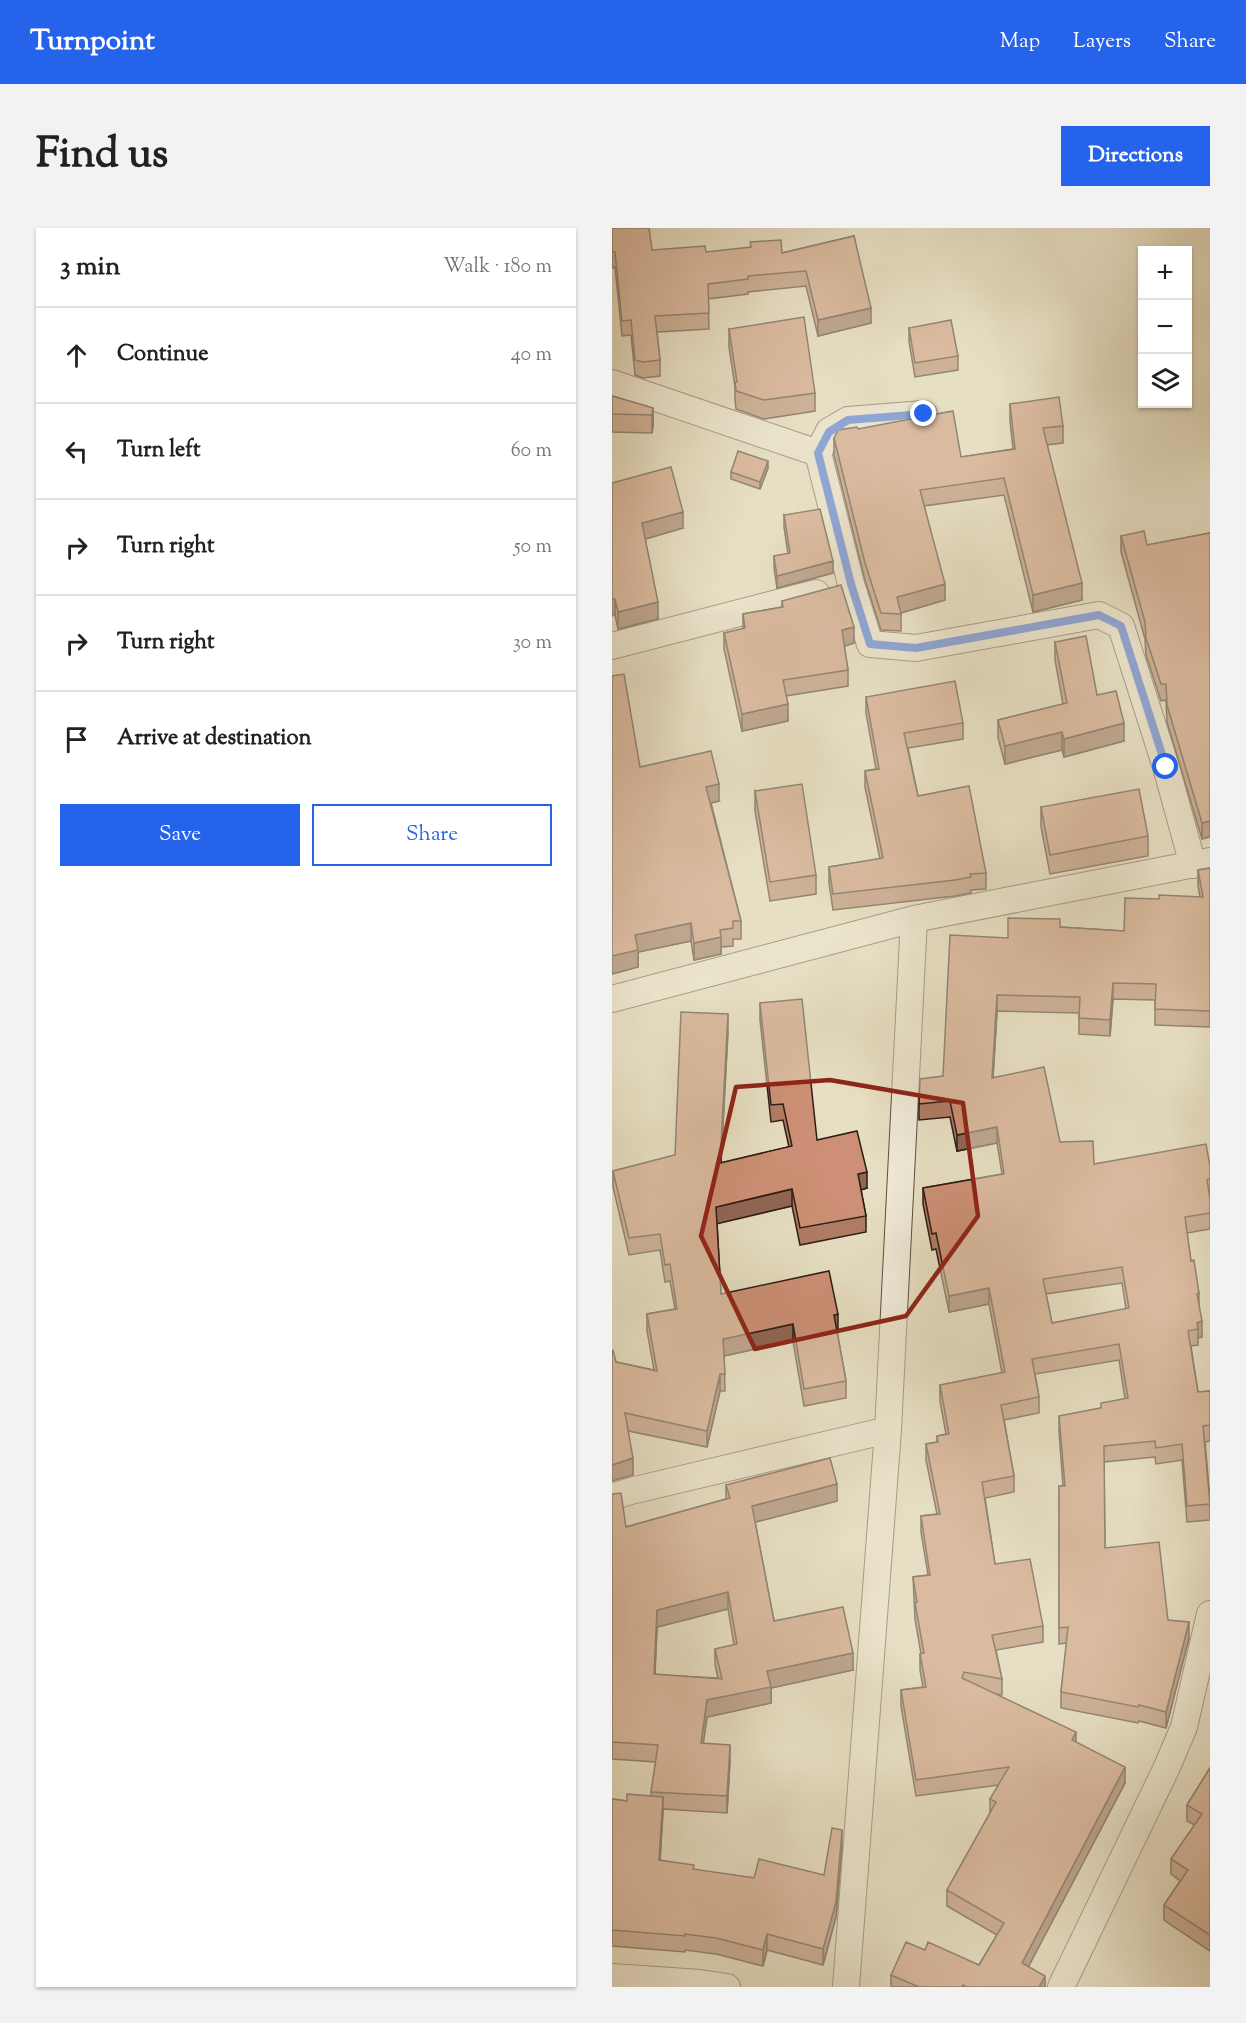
<!DOCTYPE html>
<html lang="en">
<head>
<meta charset="utf-8">
<style>
  body { margin:0; font-family:"Sorts Mill Goudy",serif; background:#f2f2f2; color:#202124 }
  .controls { position:absolute; right:18px; top:18px; display:grid; overflow:hidden; border-radius:0px; box-shadow:0 2px 4px #0004 }
  .controls button { width:54px; height:54px; display:grid; place-items:center; padding:0; border:0; border-bottom:2px solid #e0e0e0; background:#fff; color:#202124; font:30px sans-serif }
  .stop { position:absolute; width:18px; height:18px; margin:-14px; border:4px solid #2563eb; border-radius:50%; background:#fff }
  .stop.end { background:#2563eb; border-color:#fff; box-shadow:0 2px 6px #0008 }
  .list { margin:0; padding:0; list-style:none }
  h2 { display:flex; justify-content:space-between; align-items:center; height:78px; margin:0; padding:0 24px; font-size:26px }
  h2 small { font-size:20px; font-weight:400; color:#757577 }
  .list li { display:grid; grid-template-columns:39px 1fr auto; gap:18px; align-items:center; box-sizing:border-box; height:96px; padding:0 24px; border-top:2px solid #e0e0e0 }
  .list b { display:block; font-size:22px; white-space:nowrap }
  .list em { font-size:20px; font-style:normal; color:#757577 }
  .actions { display:flex; gap:12px; padding:18px 24px }
  .actions a { flex:1; padding:14px 0; border:2px solid #2563eb; border-radius:0px; text-align:center; font-size:21px; color:#2563eb }
  .actions .main { background:#2563eb; color:#fff }
  .icon { flex:none; width:33px; height:33px; fill:none; stroke:currentColor; stroke-width:2; stroke-linecap:round; stroke-linejoin:round }
  .map { position:relative; flex:none; width:598px; height:1759px; overflow:hidden; border-radius:0px }
  header { display:flex; align-items:center; gap:36px; box-sizing:border-box; height:84px; padding:0 30px; background:#2563eb; color:#fff }
  header strong { font-size:28px }
  nav { display:flex; gap:33px; margin-inline-start:auto; font-size:21px }
  .intro { display:flex; align-items:center; justify-content:space-between; box-sizing:border-box; height:144px; padding:0 36px }
  h1 { margin:0; font-size:42px }
  .button { padding:15px 27px; border-radius:0px; background:#2563eb; color:#fff; font-size:21px; font-weight:700 }
  main { display:flex; gap:36px; padding:0 36px }
  aside { flex:1; background:#fff; border-radius:0px; box-shadow:0 2px 4px #0004 }
  .map>svg:first-child { display:block }
  .lines { fill:none; stroke-linecap:round; stroke-linejoin:round }
  .street-casing { stroke:#5b4e41; stroke-width:28 }
  .street { stroke:#efead8; stroke-width:26 }
  .wall { fill:#b07c65; stroke:#2c1d16; stroke-width:1.5; fill-rule:evenodd }
  .shaded-wall { fill:#906553; stroke:#2c1d16; stroke-width:1.5 }
  .building { fill:#cd9076; stroke:#2c1d16; stroke-width:1.5; fill-rule:evenodd }
  .route { stroke:#2563eb; stroke-width:8 }
  .marked { fill:none; stroke:#8f2418; stroke-width:4.5; stroke-linejoin:round }
</style>
</head>
<body>
<header>
<strong>Turnpoint</strong>
<nav><a>Map</a><a>Layers</a><a>Share</a></nav>
</header>
<div class="intro"><h1>Find us</h1><a class="button">Directions</a></div>
<main>
<aside>
<h2>3 min<small>Walk · 180 m</small></h2>
<ul class="list">
<li><svg class="icon" aria-label="ahead" viewBox="0 0 24 24"><path d="M12 20V5M6 11l6-6 6 6"/></svg><div><b>Continue</b></div><em>40 m</em></li>
<li><svg class="icon" aria-label="left" viewBox="0 0 24 24"><path d="M17 20v-9H6M10 6l-5 5 5 5"/></svg><div><b>Turn left</b></div><em>60 m</em></li>
<li><svg class="icon" aria-label="right" viewBox="0 0 24 24"><path d="M7 20v-9h11M14 6l5 5-5 5"/></svg><div><b>Turn right</b></div><em>50 m</em></li>
<li><svg class="icon" aria-label="right" viewBox="0 0 24 24"><path d="M7 20v-9h11M14 6l5 5-5 5"/></svg><div><b>Turn right</b></div><em>30 m</em></li>
<li><svg class="icon" aria-label="arrive" viewBox="0 0 24 24"><path d="M6 21V4h12l-3 4 3 4H6"/></svg><div><b>Arrive at destination</b></div></li>
</ul>
<div class="actions"><a class="main">Save</a><a>Share</a></div>
</aside>
<div class="map">
<svg width="598" height="1759" viewBox="0 0 598 1759">
  <rect width="100%" height="100%" fill="#e7dfc3"/>
  <filter id="stains"><feTurbulence type="fractalNoise" baseFrequency=".00333" numOctaves="4"/><feColorMatrix values="0 0 0 0 .2 0 0 0 0 .09 0 0 0 0 .02 0 0 0 .5 -.17"/></filter>
  <radialGradient id="worn" r=".72"><stop offset=".6" stop-color="#630" stop-opacity="0"/><stop offset="1" stop-color="#630" stop-opacity=".3"/></radialGradient>
  <g class="lines">
    <g class="street-casing">
      <path id="street" d="M0 155 206 225
        M312 186 236 192 217 203 206 225 239 356 258 416 304 420 487 387 509 398 554 539 581 637
        M0 418 204 365
        M0 771 302 691 598 633
        M0 1269 19 1263 276 1202
        M0 1749 88 1755 115 1759
        M234 1759 276 1202 302 691
        M449 1759 555 1539 572 1499 598 1386"/>
    </g>
    <use href="#street" class="street"/>
  </g>
  <path class="wall" d="M0 0 40 22 94 24 170 25 242 8 259 95 206 108 194 58 136 64V66L96 71 97 101 45 104 48 132V148L31 150 23 147 19 107 10 108 3 39 0 40Z
    M297 100 346 128V142L303 149 297 114Z
    M117 101 203 165V183L152 191 124 181 123 172V159L117 119Z
    M0 168 41 180V198L40 205 0 204Z
    M398 176 451 198V215L435 217 470 372 421 384 392 267 312 278 333 372 289 385V403L269 402 253 352 222 227V210L246 201 349 229 401 221 398 193Z
    M156 240 148 261 119 251V244Z
    M0 255 71 300 33 311 46 391 6 401 3 387Z
    M172 287 221 345 165 360 162 340V328L176 326 172 299Z
    M598 305 590 611 555 494 554 472 549 473 534 427 533 411 509 324V308L535 317Z
    M170 373 242 415 232 418 236 442V458L174 468 176 493 130 503 112 421V405L131 401V386L170 379Z
    M443 414 485 467 512 513 452 529 450 522 393 536 386 510V492L451 476 443 432Z
    M254 469 351 495V511L296 520 306 568 374 645V661L359 662V665L343 668 221 682 217 655V639L268 631 253 559V543L264 541 254 485Z
    M28 539 107 573 99 575 129 693V711H121V718L109 719V726L82 732 79 713 26 724V739L0 746Z
    M143 563 204 647V666L158 673 143 583Z
    M429 579 536 608V628L438 646 429 599Z
    M598 640V799L543 797V772L501 771 498 808 467 806V785L385 783 381 850 448 914 482 936 598 938V1001L575 1005 579 1033 587 1065V1079L590 1109 586 1110V1117L579 1118 586 1164 598 1163V1213L593 1214 598 1271V1292L575 1294 570 1232 544 1236 543 1229 492 1234 493 1320 556 1392 577 1410 554 1500 527 1493 526 1495 449 1480V1464L455 1415 447 1416V1258H451L447 1204V1188L489 1180 513 1171 507 1132 423 1146 427 1169V1185L392 1192 402 1248V1264L373 1270 383 1336 431 1398V1414L384 1422 390 1451V1467L383 1466 464 1514 513 1555 416 1739 433 1759H279V1747L313 1722 367 1737 385 1707 335 1678V1662L378 1585V1571L387 1557 304 1568 289 1478V1462L311 1459 308 1442V1426H309L303 1391 301 1349 316 1347 309 1304V1288L325 1286 314 1232V1216L325 1214V1208L334 1206 328 1173V1157L390 1145 377 1076 337 1084 324 1021 320 1022 311 976V960L390 946 385 915 345 923 338 889 307 892V876L331 848 396 710 448 699 512 703 547 671 588 669 586 658V642ZM510 1055 514 1081 440 1095 434 1066Z
    M148 775 205 912 255 960 249 962 254 988V1004L188 1017 180 978 105 995 109 1066 226 1103H225L234 1153V1170L192 1178 181 1113 112 1128 113 1163H108L95 1219 16 1203 21 1247 4 1134 42 1142 35 1103V1086L63 1081 58 1053 53 1054 48 1022 17 1027 1 959V943L63 927 116 803 109 935 177 919 171 892 159 894 148 792Z
    M114 1257 225 1273 143 1294 162 1393 241 1442 159 1460V1475L95 1489 91 1515 118 1533 115 1585 51 1581 48 1632 82 1642 142 1650 212 1647 230 1618 224 1689 211 1737 155 1722 151 1738 104 1726 73 1722V1724L0 1718V1571L15 1573 39 1568 44 1534 0 1531V1266L14 1299 114 1271ZM116 1381 122 1417 103 1421V1437L106 1450 43 1447 45 1399Z
    M598 1540V1723L552 1692V1677L568 1653 559 1646V1631L583 1597 575 1593V1577Z"/>
  <path class="shaded-wall" d="M259 80V95L206 108V92Z
    M41 180V198L40 205V187Z
    M156 233V240L148 261V254Z
    M71 284V300L30 312V295Z
    M221 333V345L165 360V348Z
    M470 355V372L421 384V367Z
    M333 356V372L285 386V369Z
    M0 371H3V387L0 388Z
    M46 374V391L6 401V384Z
    M242 399V415L230 419V402Z
    M176 476V493L130 503V486Z
    M512 495V513L452 529V511Z
    M450 504V522L393 536V518Z
    M107 556V573L94 576V559Z
    M598 593V609L590 611V595Z
    M79 695V713L26 724V739L0 746V728L23 707Z
    M109 709V726L82 732V715Z
    M501 755V771L498 808V792Z
    M385 767V783L380 866V850Z
    M116 786V803L108 952V935Z
    M385 899V915L345 923V907Z
    M255 944V960L246 963V946Z
    M180 961V978L104 996V979Z
    M377 1060V1076L337 1084V1068Z
    M226 1086V1103L222 1104V1087Z
    M590 1093V1109L586 1110V1101L585 1095Z
    M181 1096V1113L111 1128V1111Z
    M108 1146V1163L95 1219V1203Z
    M21 1230V1247L0 1253V1237Z
    M225 1256V1273L140 1295V1278Z
    M116 1364V1381L45 1399 42 1463 45 1382Z
    M577 1394V1410L554 1500V1484Z
    M241 1425V1442L159 1460V1475L95 1489 89 1532V1515L95 1472 155 1443Z
    M464 1504V1520L460 1512Z
    M118 1517V1533L115 1585V1568Z
    M513 1539V1555L410 1751V1735Z
    M51 1569V1585L47 1648V1632Z
    M230 1602V1618L224 1689 211 1737V1721Z
    M155 1706V1722L151 1738V1722Z
    M433 1748V1759H427Z"/>
  <path class="building" d="M0 0H37L40 22 93 18 94 24 139 19 138 14 169 12 170 25 242 8 259 80 206 92 194 43 136 48V51L96 56 97 85 43 88 48 132 31 134 23 132 19 92 10 93 3 24H0Z
    M192 89 203 165 152 172 124 163 123 154H125L117 101Z
    M339 92 346 128 303 135 297 100Z
    M0 168 41 180 40 187 0 186Z
    M447 169 451 198 431 200 470 355 421 367 392 250 308 262 333 356 285 369 289 386 269 385 253 335 222 210 226 202 245 199 246 201 341 183 349 229 403 221 398 176Z
    M126 223 156 233 148 254 119 244Z
    M59 239 71 284 30 295 46 374 6 384 3 371H0V255Z
    M208 281 221 333 165 348 162 328 178 325 172 287Z
    M532 303 535 317 598 305V593L590 595 555 477 554 456H549L534 410 533 394 509 308Z
    M229 357 242 399 230 402 236 442 171 452 176 476 130 486 112 405 133 400 131 386 171 379 170 373Z
    M474 408 485 467 504 463 512 495 452 511 450 504 393 518 386 492 455 475 443 414Z
    M12 446 28 539 99 523 107 556 94 559 129 693H121V700L108 702 109 709 82 715 79 695 23 707 26 722 0 728V448Z
    M343 453 351 495 292 505 306 568 357 558 374 645 358 646 359 649 343 652 221 666 217 639 271 630 253 543 267 541 254 469Z
    M190 556 204 647 158 654 143 563Z
    M527 561 536 608 438 627 429 579Z
    M598 640V783L543 781 544 756 501 755 498 792 467 790 468 769 385 767 380 850 432 839 448 914 481 913 482 936 594 916 598 938V951L595 952 598 971V985L573 989 579 1033 582 1032 587 1065 585 1066 590 1093 585 1095 586 1101 576 1103 586 1164 598 1163V1197L591 1198 598 1276 575 1278 570 1216 544 1220 543 1213 492 1218 493 1320 547 1314 556 1392 577 1394 554 1484 527 1477 526 1479 449 1464 456 1399 447 1400V1258H453L447 1188 489 1180V1175L516 1170 507 1116 420 1131 427 1169 389 1177 402 1248 370 1254 383 1336 418 1331 431 1398 380 1407 390 1451 352 1444 350 1450 464 1504 460 1512 513 1539 410 1735 433 1748 427 1759H355L351 1757 350 1759H307L279 1747 294 1714 313 1722 316 1714 367 1737 392 1695 335 1662 384 1574 378 1571 397 1539 304 1552 289 1462 314 1459 308 1426 312 1425 303 1375 305 1374 301 1349 318 1347 309 1288 328 1286 314 1216 326 1214 325 1208 337 1206 328 1157 393 1144 377 1060 337 1068 324 1005 320 1006 311 960 392 946 385 899 345 907 338 873 307 876 308 851 331 848 338 707 396 710V690L448 691V699L512 703 513 670 547 671V667L591 669 586 642ZM510 1039 517 1080 440 1095 431 1051Z
    M190 771 205 912 245 903 255 944 246 946 254 988 188 1000 180 961 104 979 109 1066 217 1043 226 1086 222 1087 234 1153 192 1161 181 1096 111 1111 113 1146H108L95 1203 13 1185 21 1230 0 1237V1127L1 1122 4 1134 45 1143 35 1086 65 1081 58 1036 53 1037 48 1006 17 1010 1 943 63 927 69 784 116 786 108 935 180 918 171 876 159 877 148 775Z
    M218 1230 225 1256 140 1278 162 1393 231 1379 241 1425 155 1443 159 1459 95 1472 89 1515 118 1517 115 1568 39 1564 46 1517 0 1514V1266L9 1265 14 1299 118 1270 114 1257ZM116 1364 125 1416 103 1421 110 1451 42 1446 45 1382Z
    M598 1540V1707L552 1677 576 1642 559 1631 590 1586 575 1577Z
    M15 1566 51 1569 47 1632 82 1637 81 1641 142 1650 147 1631 212 1647 220 1600 230 1602 224 1674 211 1721 155 1706 151 1722 104 1710 73 1706V1708L0 1702V1571L15 1573Z"/>
  <g class="lines">
    <path class="route" d="M312 186 236 192 217 204 206 225 239 356 258 416 304 420 487 387 509 398 554 539"/>
  </g>
  <path d="M0 0H598V1759H0ZM218 852 351 875 366 988 294 1088 143 1121 89 1008 124 859Z" fill="#e7dfc3" fill-opacity=".55" fill-rule="evenodd"/>
  <path class="marked" d="M218 852 351 875 366 988 294 1088 143 1121 89 1008 124 859Z"/>
  <rect width="100%" height="100%" filter="url(#stains)"/>
  <rect width="100%" height="100%" fill="url(#worn)"/>
</svg>
<div class="controls">
<button>+</button>
<button>−</button>
<button><svg class="icon" aria-label="layers" viewBox="0 0 24 24"><path d="M12 4l9 5-9 5-9-5zM3 14l9 5 9-5"/></svg></button>
</div>
<div class="stop" style="left:554px;top:539px"></div>
<div class="stop end" style="left:312px;top:186px"></div>
</div>
</main>
</body>
</html>
